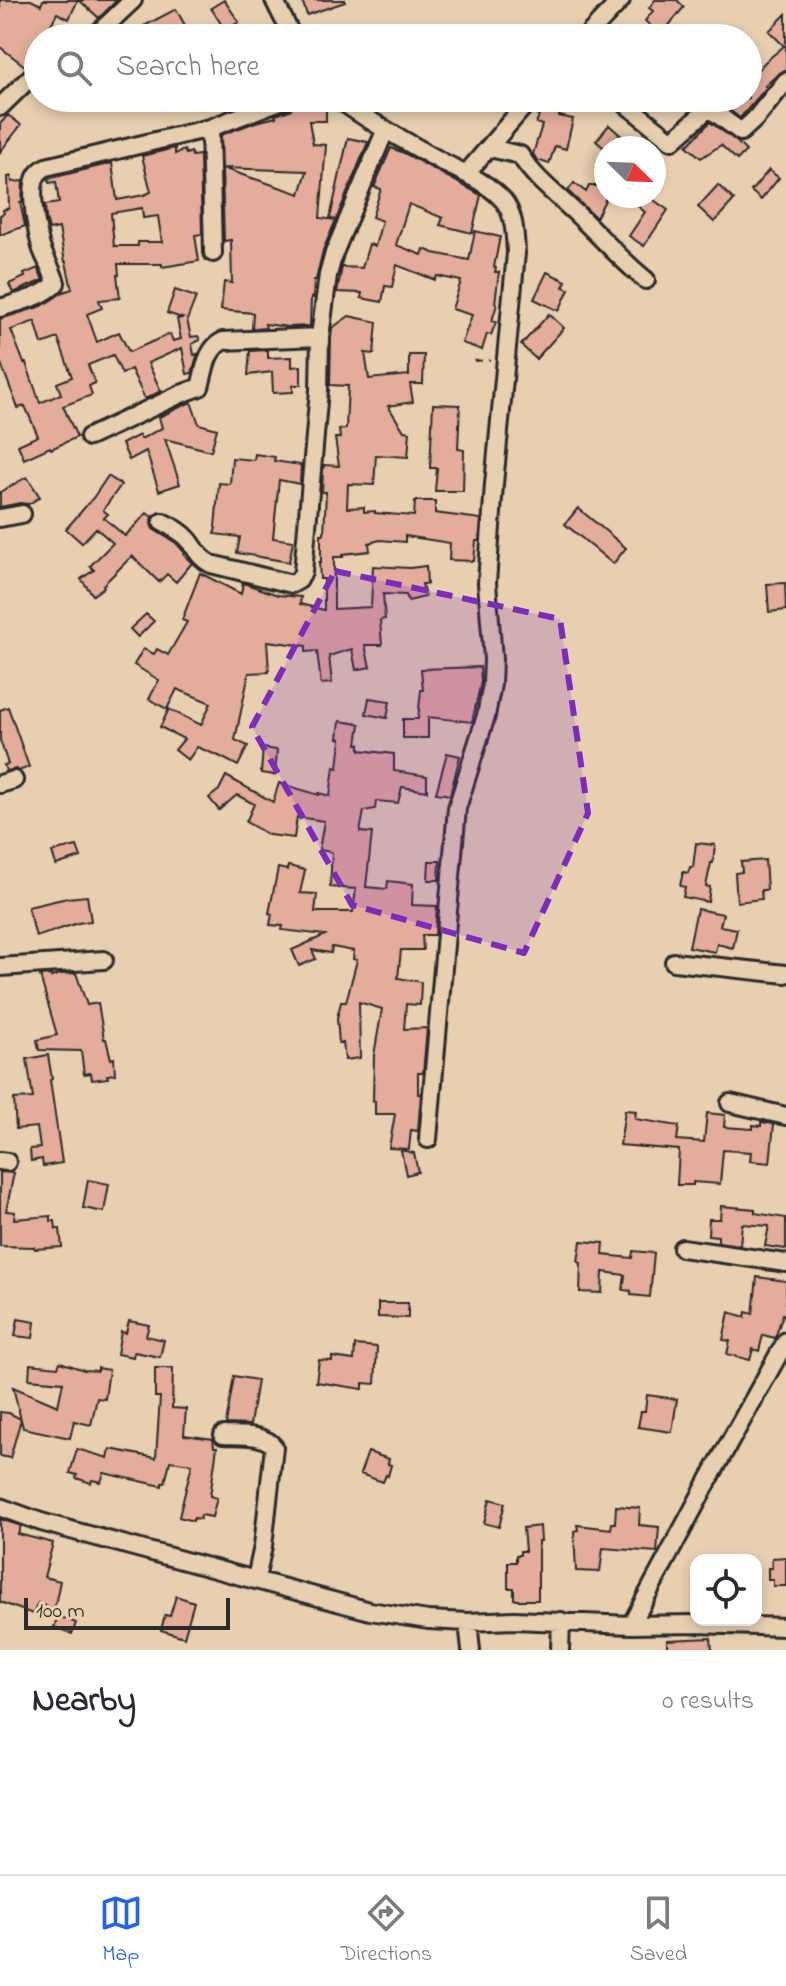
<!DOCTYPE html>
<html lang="en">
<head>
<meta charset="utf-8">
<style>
  body { margin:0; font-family:"Indie Flower",sans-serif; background:#f2f2f3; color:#2b2b33 }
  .controls { position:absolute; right:24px; bottom:24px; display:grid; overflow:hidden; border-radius:16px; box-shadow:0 4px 12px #0003 }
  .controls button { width:72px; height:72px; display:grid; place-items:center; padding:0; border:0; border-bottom:2px solid #e1e1e2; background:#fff; color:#2b2b33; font:40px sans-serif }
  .compass { position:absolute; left:594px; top:136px; width:72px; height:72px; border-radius:50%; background:#fff; box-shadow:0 4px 12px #0003; rotate:113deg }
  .scale { position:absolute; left:24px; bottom:20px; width:206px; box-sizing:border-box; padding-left:8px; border:4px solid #2b2b2b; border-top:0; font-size:22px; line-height:28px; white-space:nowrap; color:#2b2b2b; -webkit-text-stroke:6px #e7cfb0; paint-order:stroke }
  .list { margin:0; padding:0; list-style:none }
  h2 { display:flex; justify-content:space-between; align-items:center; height:104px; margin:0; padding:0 32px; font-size:34px }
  h2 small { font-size:26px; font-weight:400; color:#7c7c81 }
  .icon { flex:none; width:44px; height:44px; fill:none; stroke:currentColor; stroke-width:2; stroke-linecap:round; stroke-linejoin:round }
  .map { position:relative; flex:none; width:786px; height:1650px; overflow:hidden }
  .search { position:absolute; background:#fff; box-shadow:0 4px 12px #0003; left:24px; right:24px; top:24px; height:88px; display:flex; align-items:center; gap:20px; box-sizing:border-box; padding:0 28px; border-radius:44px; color:#7c7c81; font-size:30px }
  .sheet { height:224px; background:#fff }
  nav { display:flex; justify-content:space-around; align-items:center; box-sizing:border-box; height:112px; border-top:2px solid #e1e1e2; background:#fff; font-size:22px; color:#7c7c81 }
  nav a { display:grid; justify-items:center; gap:4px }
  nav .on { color:#2563eb }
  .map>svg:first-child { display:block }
  .building { fill:#e4ac9a; stroke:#2b2b2b; stroke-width:2; fill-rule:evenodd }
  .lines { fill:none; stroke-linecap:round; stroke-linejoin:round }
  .street-casing { stroke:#2b2b2b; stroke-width:22 }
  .path { stroke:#2b2b2b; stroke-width:2; stroke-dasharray:8 6; stroke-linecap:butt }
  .street { stroke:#e7cfb0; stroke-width:16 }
  .marked { fill:#7b2cbf; fill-opacity:0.2; stroke:#7b2cbf; stroke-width:6; stroke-dasharray:16 10; stroke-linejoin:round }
</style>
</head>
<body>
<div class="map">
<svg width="786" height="1650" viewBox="0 0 786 1650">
  <rect width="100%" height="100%" fill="#e7cfb0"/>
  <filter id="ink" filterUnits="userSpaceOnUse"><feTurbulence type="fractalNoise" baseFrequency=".0125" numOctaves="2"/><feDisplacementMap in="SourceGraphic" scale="16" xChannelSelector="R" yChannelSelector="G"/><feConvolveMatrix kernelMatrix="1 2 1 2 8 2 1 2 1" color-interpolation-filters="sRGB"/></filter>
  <g filter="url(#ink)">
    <path class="building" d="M0 0H31L41 5 43 0H78L69 19 57 13 44 38H38V59L31 62 26 67 0 47Z
      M79 0H117L99 18Z
      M224 0 239 22 225 30 211 8Z
      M302 0H345V2L307 15Z
      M655 0H677L684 7 661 35 645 21 653 11 649 8Z
      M176 9 192 38H150L144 26Z
      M786 14V69L778 74 765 86 767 87 740 118 728 109 739 98H748V80L765 62 784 46 769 31Z
      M303 99H326V121H309L313 144 326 145 320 218 336 220 323 250 316 280H314L313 298H311L310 326 288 327 265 324 266 328 252 329 253 313 221 310 224 282 232 283 231 240 224 241 222 168 300 194 307 171 222 168 221 135 256 122 276 117 275 115 290 110 297 103 303 102Z
      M541 101 562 110 559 116 573 119 566 149 555 146 549 164 537 160 533 154 542 125 536 123 539 116 535 114Z
      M8 115 21 125 0 152V124Z
      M710 122 736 141 746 151 737 160 721 145 701 158 687 146Z
      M609 125 635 148H604L596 141Z
      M348 138 368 142 336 220 330 218Z
      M175 148V154L184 150 186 154 191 152 192 156 200 155 202 234 195 235 199 261 162 267V264H118L119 275H117L120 298 99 300 102 308 87 314 97 342 119 332 129 352 170 334 173 341 181 339 177 319 182 318 167 313 175 290 196 297 187 320 191 337 198 336 200 340 192 344 194 355 197 354V356L192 373 187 374 182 348 148 363 161 391 145 399 131 369 122 374 113 355 88 365 95 383 89 386 92 395 63 406 77 437 51 449 50 447 24 459 18 445 38 436 25 406 18 408 0 361V319L42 306 63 292 72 289 66 262H65L59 228 49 230 46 218 45 205 59 203 56 182 49 183 48 179 112 163 117 200 144 195 151 192 142 156ZM142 208 143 218 158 216 162 242H138V246H114L111 213ZM35 321 42 344 58 338 72 377 57 383 61 394 40 403 26 363H24L11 330Z
      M391 148 404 153 481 195 472 233 440 225 443 218 409 204 396 245 422 255 424 249 434 253 469 260 475 231 500 237 494 267 496 268 495 272H499L495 303 497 304 492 321 496 322 491 335 487 334 482 350 462 343 472 315 452 309 461 281 437 276 435 280 397 265 392 287 385 286 382 302 361 298 362 293 337 292 342 267 362 268 369 244 375 246 382 221 372 217 381 189 374 187Z
      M769 170 779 178 761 200 751 191Z
      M11 176 12 182 23 181 22 202H20L25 226 0 235V215L4 213 3 210 9 208 8 177Z
      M574 183 586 192 589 186H606V198L596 218 568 191Z
      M718 185 734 200 714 222 698 207Z
      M625 196H648L668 210 644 246 629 236 645 212Z
      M38 268 43 280 13 293 9 284 25 277 24 274Z
      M547 272 566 281 563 287 569 289 559 311 534 299Z
      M549 314 564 328 536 359 521 345Z
      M349 316 377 322 374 354 365 353 369 379 409 375V377V355H424L423 384H410L413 402 388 406 404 431 410 432 408 457 376 455 374 485 348 484 347 508 364 507V512L375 511V513L414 516 415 501H435V513L481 519 479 541H476L474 561 449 560 450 543 405 536V542L380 540 369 543 370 551 343 554V557H334V609L371 607 373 566 410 568 426 566 427 584H422L425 597 408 601 406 595 383 594 385 619 380 620 382 645H365L370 667 356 670 352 649 329 656 332 683 321 684 317 651 306 652V646L267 641 269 672 249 673 235 740 248 746 238 766 219 756 197 747 188 760 175 750 184 739 160 727 169 709 201 725 211 703 177 689 167 709 149 699 159 680 134 665 143 649 154 654 157 649 168 655 187 622 182 620 200 573 241 594 243 583 278 595 301 597 300 604 324 610V579H320L319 562H321V534H324L326 492H322L323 469 324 465 339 466 335 438H340L339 430 346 429 348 386 330 385 331 338 332 328Z
      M268 350V358L292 357V367L301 366V385H293V392L273 393 272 372 248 375 250 351Z
      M191 402 199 424 217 429 211 451 165 439 180 484 159 491 146 451 129 460 122 444 139 435 141 439 162 428 159 417Z
      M433 404 460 405 458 449 464 450 463 491H435L437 468H430Z
      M255 454 275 457 274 461 301 465 300 484 279 480 273 538 293 541 289 562 237 553 240 537 214 534 216 528 215 527 219 483 230 484 232 458 254 460Z
      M108 476 121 485 103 510 108 514 104 518 125 536 147 513 152 517 151 524 153 529 176 543 185 553 184 555 192 563 176 582 167 574 159 582 132 556 103 585 104 587 93 595 81 579 94 570 90 566 113 543 96 528 82 543 66 529 93 498Z
      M27 477 40 497 29 504 20 503 0 507V492Z
      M578 508 626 548 613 564 565 524Z
      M785 583 786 610 769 612 767 584Z
      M146 614 154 621 138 637 130 629Z
      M480 667 481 682 472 722 428 717V738H403V719H418L421 690H423L421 669Z
      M369 698 390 701 387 718 366 714Z
      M8 707 29 767 19 771 16 769 6 771 4 765 8 764 0 740V710Z
      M340 721 360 724 357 744H360V750L394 754V771L427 776V791L402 787 398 803 376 801 375 809 364 811 360 832 372 833 366 887 387 889 388 881 413 884 412 905 437 906 435 935H422L423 950H401L398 978 421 982 420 1005 406 1004 404 1029 427 1028 423 1073H418V1094H421L418 1131 411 1130 409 1149 389 1148 395 1114H375V1101H373L374 1055 382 1009 359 1002 360 1058 345 1060 343 1043H339L337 1018 341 1002H346L357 960 353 959 354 951 332 947 331 953 312 950 316 959 299 966 292 950 325 935 282 930 283 926 270 925 272 914 269 913 278 868 287 870 288 866 305 870 300 893 317 894 315 912H353L356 889 330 887 332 852 319 850 324 821 297 817 294 838 269 835 246 822 254 804 237 795 219 810 209 798 219 790 226 776 273 802 279 783 319 795V793L330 796 334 767 338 768 341 739 338 738Z
      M263 748 277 750 275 775 261 773Z
      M447 753 460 756 450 795 436 793Z
      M696 843 715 845 713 863H711L706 886 710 887 708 902 683 897 685 887 680 886 683 872 688 873 690 867H693Z
      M77 846 81 857 56 865 52 852Z
      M765 860 767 890H761L762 899 737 902 735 873 742 872 741 862Z
      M429 861H440L439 880H428Z
      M87 896 91 921 78 923 36 937 28 907 67 898Z
      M697 909 723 914 720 926 737 929 733 948 717 944 715 952 689 947Z
      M76 973 87 1005 98 1003 104 1039H106L111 1059 114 1058 115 1074 107 1075 108 1078 92 1080 91 1073 84 1074 81 1051 39 1050 37 1040 57 1035 40 976 51 975V977L60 974Z
      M48 1055 52 1079 50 1080 62 1163 43 1166 42 1159 31 1161 30 1149 40 1148 37 1127 16 1129 14 1099 33 1098 27 1059Z
      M625 1110 636 1111 635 1119 679 1126 677 1140 704 1142 707 1113 725 1115 724 1127 753 1129V1125L761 1126V1122L774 1124 770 1163 750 1161 751 1152 723 1150 720 1184 693 1182V1185H677L679 1150 620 1145Z
      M401 1150 414 1153 418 1172 406 1175Z
      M0 1172 14 1173 6 1211 15 1212 14 1219 51 1216V1221H55L56 1229H60L62 1247 35 1249 34 1247 0 1246Z
      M88 1180 109 1184 104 1212 83 1208Z
      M721 1206 755 1209V1213L786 1218V1249L765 1246 769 1226 742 1224 740 1245 718 1242V1236L708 1235 709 1219H720Z
      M581 1241 604 1243 603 1255 632 1258 633 1251 654 1253 650 1297 631 1295V1291L623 1290 625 1275 603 1272 602 1293 580 1292 581 1263 578 1262Z
      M757 1277 786 1281V1315L783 1314 775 1338 763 1335 759 1351 753 1349 750 1360 727 1354 730 1341 723 1340 729 1312 745 1317 746 1312 753 1314Z
      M378 1303H408V1318L378 1317Z
      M18 1319 35 1322 33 1338 15 1336Z
      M129 1321 149 1325 146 1336 164 1340 160 1357 134 1352 133 1357 117 1354 121 1332 126 1333Z
      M355 1345 377 1347 375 1384 363 1383V1389L316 1382 319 1360 332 1361V1357L354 1360Z
      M60 1362 84 1370 98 1371V1368L109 1370 105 1399 97 1398 91 1425 74 1421 70 1438 23 1428 13 1387 58 1406 63 1382 29 1379 30 1364 58 1367Z
      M155 1368H173L172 1408 186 1409 184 1435 213 1439 214 1447H217L210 1496 217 1498 212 1517 201 1515 200 1519 194 1518 193 1521 179 1517 192 1464 170 1461 165 1483H162V1486L104 1473 101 1482 92 1480 91 1483 76 1478 77 1475 70 1473 77 1449 108 1458 110 1449 156 1458 160 1397H155Z
      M234 1376 257 1380 250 1425 226 1424Z
      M647 1395 677 1399 672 1432 638 1427 641 1411H645Z
      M0 1412 9 1413 21 1419 10 1458 0 1456Z
      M368 1452 389 1459 388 1464 391 1465 388 1476 386 1475 383 1482 360 1474Z
      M490 1499 505 1503 499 1527 484 1523Z
      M616 1506 640 1508 639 1525 659 1527 657 1552 603 1548 600 1572 576 1571 574 1531 578 1530 577 1525 611 1529 612 1523H615Z
      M0 1519 21 1526 18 1534 53 1543 44 1577 60 1581 54 1610 38 1603 33 1614 0 1602Z
      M540 1526 541 1541H538V1600H517L514 1599V1588H508V1562H516V1555H520V1551H525L523 1528Z
      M786 1557V1586H773V1580H768V1568H772V1558Z
      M176 1596 194 1602 184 1637 161 1630 165 1615 170 1616Z
      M58 1616 76 1623 72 1634 54 1627Z
      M711 1638 712 1650H667V1640Z"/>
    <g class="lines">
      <g class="street-casing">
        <path id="street" d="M274 0 293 38
          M93 38 133 0
          M585 38 621 0
          M337 98C371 123 407 142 444 163 464 173 488 183 503 200 515 214 515 236 516 253L494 484 487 583 493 659 492 684 486 716 457 808 428 1139
          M618 98 672 141 709 108 741 132 755 119 786 81
          M0 107 38 70
          M210 128 213 253
          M490 148 520 155C535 180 561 198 582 219 604 240 623 262 646 280
          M466 174 531 98
          M0 308C18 302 44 297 56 283 53 271 45 259 41 247 37 231 28 189 37 175 40 170 42 170 46 167L210 128 288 98
          M89 437 181 394 200 387C205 370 206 349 223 341L320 337
          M0 518 22 514
          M162 522C172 527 182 531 189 540 197 550 199 558 211 564L292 584 299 580 303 572 319 390 320 337 328 275 334 253 385 131
          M0 784 14 780
          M674 962 786 974
          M0 967 104 960
          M730 1103 786 1116
          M0 1161 7 1162
          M682 1248 786 1263
          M223 1435C239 1436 264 1433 274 1447L263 1546 256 1579
          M0 1507 41 1522 370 1611 428 1620 468 1622 514 1620 631 1625 695 1624 786 1627
          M468 1622 471 1650
          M631 1625 713 1472 786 1341
          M560 1650 561 1621"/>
      </g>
      <path class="path" d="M474 361 490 360"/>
      <use href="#street" class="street"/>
    </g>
  </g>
  <path class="marked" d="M335 571 560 619 588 813 524 953 352 905 252 727Z"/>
</svg>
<div class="controls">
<button><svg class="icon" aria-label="locate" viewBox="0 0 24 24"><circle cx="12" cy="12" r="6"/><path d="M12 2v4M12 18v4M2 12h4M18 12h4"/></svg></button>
</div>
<svg class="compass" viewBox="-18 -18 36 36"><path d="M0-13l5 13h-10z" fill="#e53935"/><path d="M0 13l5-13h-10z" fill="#7c7c81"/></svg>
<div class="scale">100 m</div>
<div class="search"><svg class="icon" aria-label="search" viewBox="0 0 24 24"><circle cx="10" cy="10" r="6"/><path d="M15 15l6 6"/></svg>Search here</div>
</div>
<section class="sheet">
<h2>Nearby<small>0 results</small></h2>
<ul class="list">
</ul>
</section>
<nav>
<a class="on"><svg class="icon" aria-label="map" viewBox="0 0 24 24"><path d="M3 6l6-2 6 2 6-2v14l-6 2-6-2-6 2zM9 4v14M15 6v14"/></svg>Map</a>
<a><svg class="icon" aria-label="directions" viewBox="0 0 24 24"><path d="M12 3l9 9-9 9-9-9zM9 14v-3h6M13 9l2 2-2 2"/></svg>Directions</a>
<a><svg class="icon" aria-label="saved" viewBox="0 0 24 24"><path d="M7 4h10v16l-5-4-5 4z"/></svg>Saved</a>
</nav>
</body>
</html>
